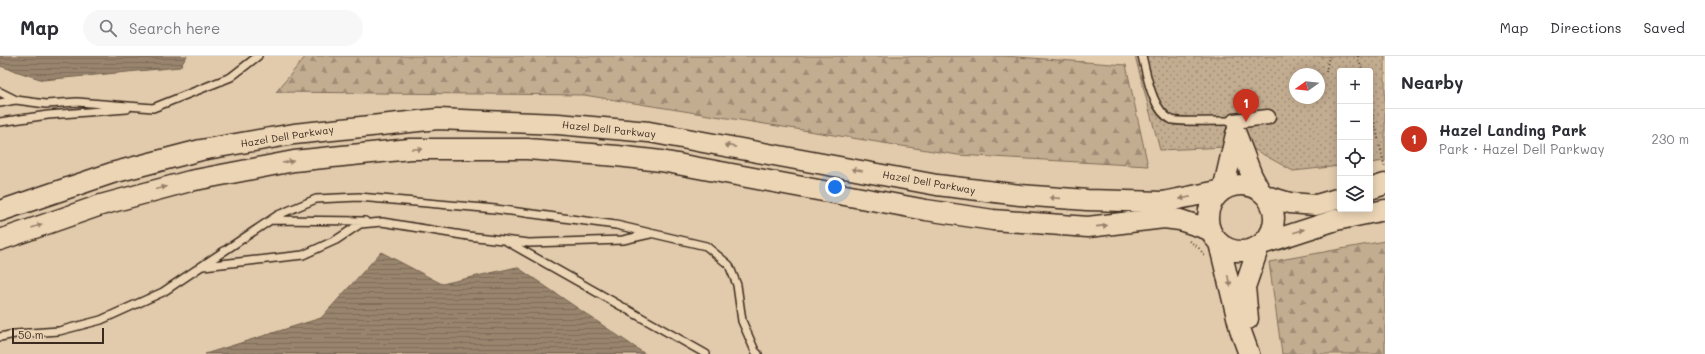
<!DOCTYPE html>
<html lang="en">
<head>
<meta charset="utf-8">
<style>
  body { margin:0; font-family:Mali,sans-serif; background:#f7f7f7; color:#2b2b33 }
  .controls { position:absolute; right:12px; top:12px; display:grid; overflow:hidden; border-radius:4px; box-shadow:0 2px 10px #0003 }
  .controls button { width:36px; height:36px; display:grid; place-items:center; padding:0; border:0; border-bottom:1px solid #e1e1e2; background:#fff; color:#2b2b33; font:20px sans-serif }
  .compass { position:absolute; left:1289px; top:12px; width:36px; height:36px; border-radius:50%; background:#fff; box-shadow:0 2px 10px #0003; rotate:255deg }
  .scale { position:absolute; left:12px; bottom:10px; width:92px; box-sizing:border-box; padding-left:4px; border:2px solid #3b2a1e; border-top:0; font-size:11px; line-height:14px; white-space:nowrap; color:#3b2a1e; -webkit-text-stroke:3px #ecd5b5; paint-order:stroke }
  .you { position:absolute; left:835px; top:131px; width:14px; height:14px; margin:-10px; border:3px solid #fff; border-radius:50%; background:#1a73e8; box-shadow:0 0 0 6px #1a73e833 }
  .badge { display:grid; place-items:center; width:26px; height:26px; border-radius:50%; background:#c8321e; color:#fff; font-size:13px; font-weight:700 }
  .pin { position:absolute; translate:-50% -33px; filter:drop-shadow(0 1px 2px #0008) }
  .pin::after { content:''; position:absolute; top:21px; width:14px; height:12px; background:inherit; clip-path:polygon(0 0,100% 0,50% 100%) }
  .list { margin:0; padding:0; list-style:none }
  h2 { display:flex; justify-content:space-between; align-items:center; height:52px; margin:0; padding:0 16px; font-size:17px }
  h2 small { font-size:13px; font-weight:400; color:#7c7c81 }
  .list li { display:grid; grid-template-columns:26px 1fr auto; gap:12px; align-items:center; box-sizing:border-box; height:60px; padding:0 16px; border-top:1px solid #e1e1e2 }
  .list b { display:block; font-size:15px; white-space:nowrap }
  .list p { margin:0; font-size:13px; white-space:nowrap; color:#7c7c81 }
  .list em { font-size:13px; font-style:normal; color:#7c7c81 }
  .icon { flex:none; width:22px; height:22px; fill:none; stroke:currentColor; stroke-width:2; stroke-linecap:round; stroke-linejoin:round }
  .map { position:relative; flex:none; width:1385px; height:298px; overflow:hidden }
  header { display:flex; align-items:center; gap:24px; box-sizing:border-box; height:56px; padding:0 20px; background:#fff; border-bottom:1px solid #e1e1e2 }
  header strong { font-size:19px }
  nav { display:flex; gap:22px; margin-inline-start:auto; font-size:14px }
  .search { width:280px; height:36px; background:#f7f7f7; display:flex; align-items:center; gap:10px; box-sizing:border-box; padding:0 14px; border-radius:22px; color:#7c7c81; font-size:15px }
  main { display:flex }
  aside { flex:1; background:#fff }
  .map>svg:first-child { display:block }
  .forest { fill:url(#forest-firs); stroke:#7f6c58 }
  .park { fill:url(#park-dots); stroke:#7f6c58; fill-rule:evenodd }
  .water { fill:url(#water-rules); stroke:#73614e }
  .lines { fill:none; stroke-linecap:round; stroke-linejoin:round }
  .lane-casing { stroke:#3b2a1e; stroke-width:10 }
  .street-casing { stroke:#3b2a1e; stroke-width:17 }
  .secondary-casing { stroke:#3b2a1e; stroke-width:23 }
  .path { stroke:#3b2a1e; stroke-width:2; stroke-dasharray:1 3; stroke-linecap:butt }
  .lane { stroke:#ecd5b5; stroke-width:7 }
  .street { stroke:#ecd5b5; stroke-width:14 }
  .secondary { stroke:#ecd5b5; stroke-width:20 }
  .oneway { fill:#94806a }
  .labels { text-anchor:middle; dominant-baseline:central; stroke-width:4; stroke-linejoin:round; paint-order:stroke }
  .street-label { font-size:10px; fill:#3b2a1e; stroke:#ecd5b5 }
</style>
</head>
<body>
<header>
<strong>Map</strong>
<div class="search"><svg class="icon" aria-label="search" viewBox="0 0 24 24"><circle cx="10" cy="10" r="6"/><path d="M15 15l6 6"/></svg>Search here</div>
<nav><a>Map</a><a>Directions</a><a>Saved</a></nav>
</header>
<main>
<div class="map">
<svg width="1385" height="298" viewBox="0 0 1385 298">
  <defs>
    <pattern id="forest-firs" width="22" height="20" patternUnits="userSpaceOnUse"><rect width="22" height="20" fill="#c3ad91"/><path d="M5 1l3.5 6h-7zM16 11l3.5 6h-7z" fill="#a08d76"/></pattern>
    <pattern id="park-dots" width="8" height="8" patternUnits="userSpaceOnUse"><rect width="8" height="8" fill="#c3ad91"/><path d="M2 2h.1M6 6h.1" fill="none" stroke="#a08d76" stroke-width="1.8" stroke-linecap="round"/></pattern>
    <pattern id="water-rules" width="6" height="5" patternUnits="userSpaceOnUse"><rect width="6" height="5" fill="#99856e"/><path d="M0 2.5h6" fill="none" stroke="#7e6d5a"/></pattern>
  </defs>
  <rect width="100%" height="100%" fill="#e2cbac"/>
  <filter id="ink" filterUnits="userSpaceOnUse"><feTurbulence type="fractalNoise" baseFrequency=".025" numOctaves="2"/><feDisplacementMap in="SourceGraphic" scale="8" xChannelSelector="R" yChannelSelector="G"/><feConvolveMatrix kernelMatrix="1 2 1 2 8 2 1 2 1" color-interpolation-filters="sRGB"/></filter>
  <g filter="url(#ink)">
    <path class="forest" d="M306 0H1004L1126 9 1148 110 958 99 584 39 276 36Z
      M1385 185V298H1282L1269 206Z"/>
    <path class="park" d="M1135 0H1385V105L1370 107V15H1340V110L1293 115 1248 90 1160 94ZM1295 18H1319V42H1295Z"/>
    <path class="water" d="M0 0H187L180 11 43 24 0 10Z
      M381 196 442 228 517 211 645 298H205L321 262Z"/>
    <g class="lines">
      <g class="lane-casing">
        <path id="lane" d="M1142 0C1147 19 1152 55 1172 64 1178 66 1224 65 1234 65
          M0 36 16 44 46 48 77 46 153 52 231 21 258 0
          M0 47 15 44
          M0 66 48 59 127 53
          M271 164 365 165
          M506 185 706 298
          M203 210 303 199 336 184 360 168 382 166 468 180 529 187 623 184 650 178
          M0 281 15 278 59 275 101 264 163 236 278 159 316 143 359 141 495 153 616 169 706 190 729 209 737 229 742 265 755 295 758 298"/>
      </g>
      <g class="street-casing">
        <path id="street" d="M1236 78 1234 65 1268 61"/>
      </g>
      <g class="secondary-casing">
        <path id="secondary" d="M1236 78 1252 120 1260 135
          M1208 162a33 33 0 1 1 66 0a33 33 0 1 1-66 0Z
          M1370 133 1385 128
          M1266 140 1290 147 1316 149 1340 142
          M0 155 112 117 201 94 294 78 438 63 558 68 649 76 937 129 1020 139 1087 144 1163 146 1223 134 1236 78
          M0 184 101 149 190 125 294 105 410 93H527L617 100 661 105 926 154 993 164 1088 171 1164 162 1180 164 1210 174
          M1219 187 1240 273 1249 298
          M1262 188 1336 164 1385 154
          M1248 263 1245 231 1259 190"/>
      </g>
      <path class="path" d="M1358 0 1362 15
        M1326 16 1329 0
        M1370 47 1385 112
        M1189 185 1198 191 1206 201"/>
      <use href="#lane" class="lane"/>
      <use href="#street" class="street"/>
      <use href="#secondary" class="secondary"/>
    </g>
    <defs><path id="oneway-solid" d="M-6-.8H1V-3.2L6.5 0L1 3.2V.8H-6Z"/></defs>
    <g class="oneway">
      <use href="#oneway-solid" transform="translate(730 90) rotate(-169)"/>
      <use href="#oneway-solid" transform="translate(417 93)"/>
      <use href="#oneway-solid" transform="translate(288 106) rotate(-10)"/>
      <use href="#oneway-solid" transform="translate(857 114) rotate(-170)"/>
      <use href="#oneway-solid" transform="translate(161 132) rotate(-15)"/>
      <use href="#oneway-solid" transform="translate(1055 142) rotate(-176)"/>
      <use href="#oneway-solid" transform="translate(1185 142) rotate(168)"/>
      <use href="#oneway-solid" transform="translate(37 170) rotate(-20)"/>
      <use href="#oneway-solid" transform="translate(1102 170) rotate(-6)"/>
      <use href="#oneway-solid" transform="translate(1299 175) rotate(-17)"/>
      <use href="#oneway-solid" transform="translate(1229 225) rotate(76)"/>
    </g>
  </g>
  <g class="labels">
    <g class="street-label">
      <text transform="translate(609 73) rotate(6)">Hazel Dell Parkway</text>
      <text transform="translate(287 80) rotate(-9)">Hazel Dell Parkway</text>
      <text transform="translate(929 126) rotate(10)">Hazel Dell Parkway</text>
    </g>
  </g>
</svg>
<div class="controls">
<button>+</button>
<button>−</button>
<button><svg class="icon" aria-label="locate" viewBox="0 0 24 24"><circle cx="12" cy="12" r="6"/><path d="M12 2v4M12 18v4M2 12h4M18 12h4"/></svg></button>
<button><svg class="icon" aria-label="layers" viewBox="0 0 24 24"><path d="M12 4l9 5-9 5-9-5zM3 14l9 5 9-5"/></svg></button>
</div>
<svg class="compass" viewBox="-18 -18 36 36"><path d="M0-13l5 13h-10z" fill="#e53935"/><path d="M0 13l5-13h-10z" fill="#7c7c81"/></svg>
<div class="scale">50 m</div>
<div class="you"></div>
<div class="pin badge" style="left:1246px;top:66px">1</div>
</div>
<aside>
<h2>Nearby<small></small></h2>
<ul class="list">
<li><span class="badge">1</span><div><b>Hazel Landing Park</b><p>Park · Hazel Dell Parkway</p></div><em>230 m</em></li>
</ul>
</aside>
</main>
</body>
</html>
